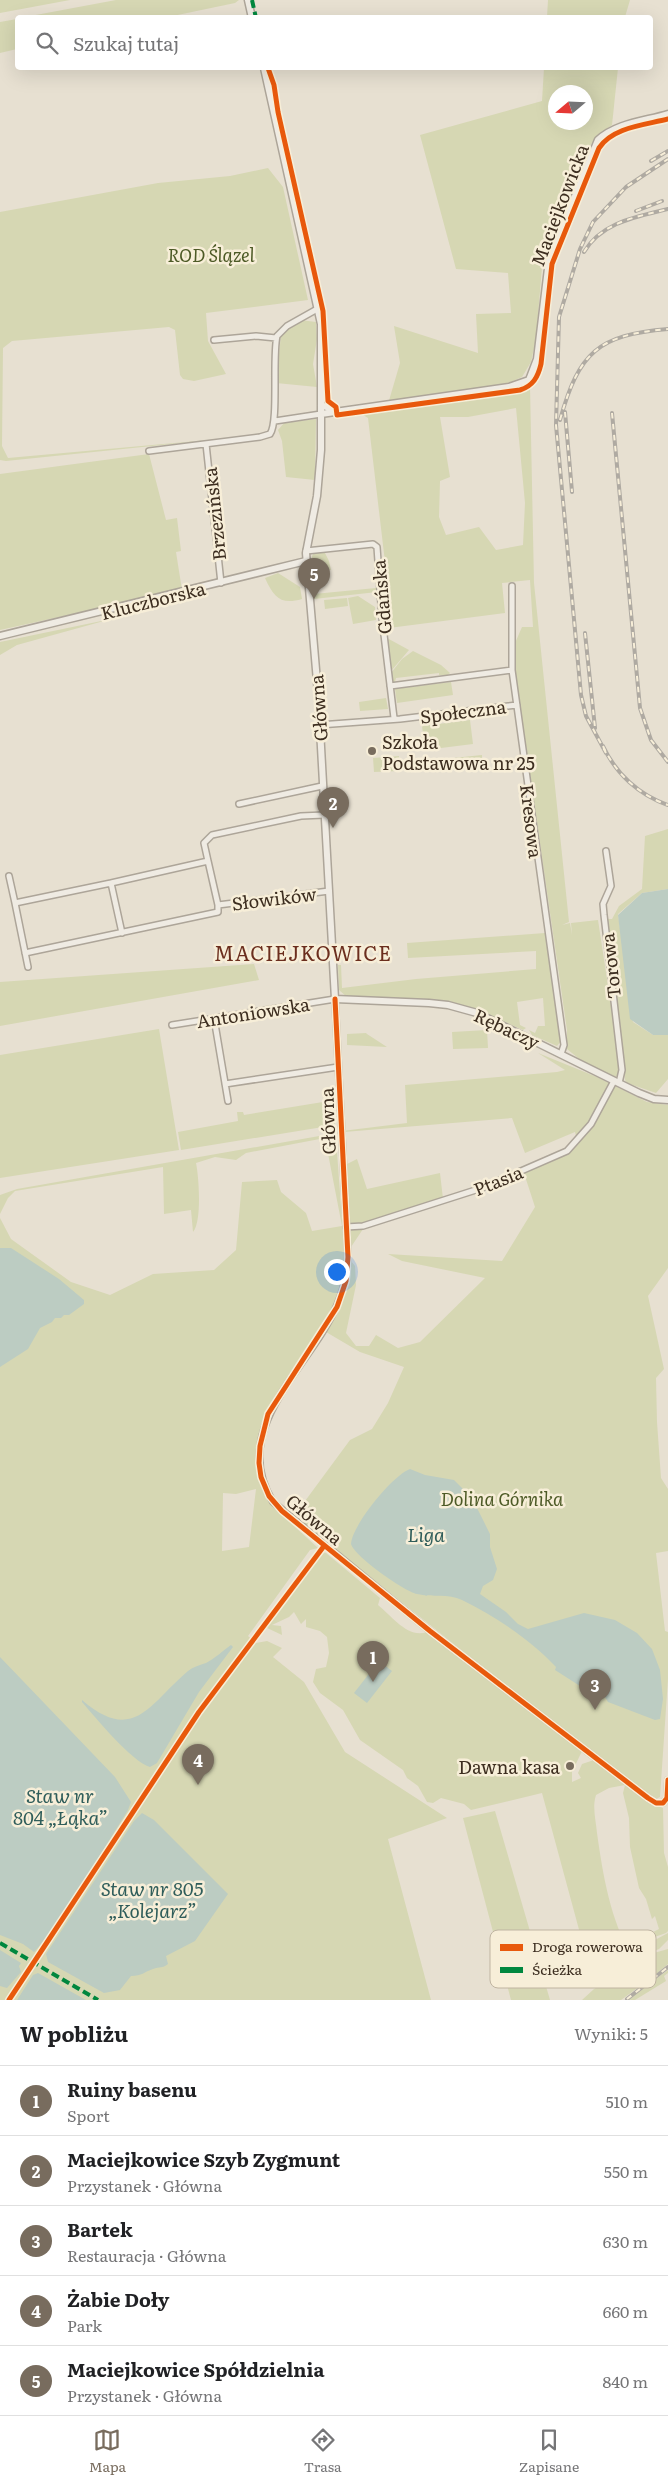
<!DOCTYPE html>
<html lang="pl">
<head>
<meta charset="utf-8">
<style>
  body { margin:0; font-family:Literata,serif; background:#f2f2f2; color:#202124 }
  .compass { position:absolute; left:548px; top:85px; width:45px; height:45px; border-radius:50%; background:#fff; box-shadow:0 5px 20px #0002; rotate:251deg }
  .you { position:absolute; left:336px; top:1271px; width:18px; height:18px; margin:-12px; border:4px solid #fff; border-radius:50%; background:#1a73e8; box-shadow:0 0 0 8px #1a73e833 }
  .badge { display:grid; place-items:center; width:32px; height:32px; border-radius:50%; background:#786c5e; color:#fff; font-size:16px; font-weight:700 }
  .pin { position:absolute; translate:-50% -41px; filter:drop-shadow(0 1px 2px #0008) }
  .pin::after { content:''; position:absolute; top:26px; width:18px; height:15px; background:inherit; clip-path:polygon(0 0,100% 0,50% 100%) }
  .list { margin:0; padding:0; list-style:none }
  h2 { display:flex; justify-content:space-between; align-items:center; height:65px; margin:0; padding:0 20px; font-size:21px }
  h2 small { font-size:16px; font-weight:400; color:#757577 }
  .list li { display:grid; grid-template-columns:32px 1fr auto; gap:15px; align-items:center; box-sizing:border-box; height:70px; padding:0 20px; border-top:1px solid #e0e0e0 }
  .list b { display:block; font-size:19px; white-space:nowrap }
  .list p { margin:0; font-size:16px; white-space:nowrap; color:#757577 }
  .list em { font-size:16px; font-style:normal; color:#757577 }
  .icon { flex:none; width:28px; height:28px; fill:none; stroke:currentColor; stroke-width:2; stroke-linecap:round; stroke-linejoin:round }
  .map { position:relative; flex:none; width:668px; height:2000px; overflow:hidden }
  .search { position:absolute; background:#fff; box-shadow:0 5px 20px #0002; left:15px; right:15px; top:15px; height:55px; display:flex; align-items:center; gap:12px; box-sizing:border-box; padding:0 18px; border-radius:5px; color:#757577; font-size:19px }
  .sheet { height:415px; background:#fff }
  nav { display:flex; justify-content:space-around; align-items:center; box-sizing:border-box; height:70px; border-top:1px solid #e0e0e0; background:#fff; font-size:14px; color:#757577 }
  nav a { display:grid; justify-items:center; gap:2px }
  nav .on { color:#786c5e }
  .map>svg:first-child { display:block }
  .green { fill:#d6d7b3; fill-rule:evenodd }
  .water { fill:#bcccc2 }
  .lines { fill:none; stroke-linecap:round; stroke-linejoin:round }
  .minor-casing { stroke:#ada599; stroke-width:8 }
  .tertiary-casing { stroke:#ada599; stroke-width:9 }
  .minor { stroke:#efebe3; stroke-width:5 }
  .tertiary { stroke:#efebe3; stroke-width:6 }
  .rail-casing { stroke:#afaaa2; stroke-width:4 }
  .rail { stroke:#f7eed8; stroke-width:2; stroke-dasharray:5.5; stroke-linecap:butt }
  .quiet { stroke:#00873e; stroke-width:4; stroke-dasharray:8 4; stroke-linecap:butt }
  .cycleway-casing { stroke:#f7eed8; stroke-width:8 }
  .cycleway { stroke:#e8590c; stroke-width:5 }
  .poi-dot { fill:#786c5e; stroke:#f7eed8; stroke-width:2 }
  .labels { text-anchor:middle; dominant-baseline:central; stroke-width:5; stroke-linejoin:round; paint-order:stroke }
  .street-label { font-size:18px; fill:#3d2e20; stroke:#f7eed8 }
  .park-label { font-size:18px; font-style:italic; fill:#4d5a26; stroke:#f7eed8 }
  .poi-label { font-size:18px; fill:#3d2e20; stroke:#f7eed8; text-anchor:start }
  .water-label { font-size:19px; font-style:italic; fill:#2f5d5a; stroke:#f7eed8 }
  .quarter-label { font-size:20px; letter-spacing:1px; fill:#6b2e1e; stroke:#f7eed8 }
  .key { fill:#f7eed8; stroke:#bfb4a1; stroke-width:1 }
  .key-label { font-size:14px; fill:#3d2e20 }
</style>
</head>
<body>
<div class="map">
<svg width="668" height="2000" viewBox="0 0 668 2000">
  <rect width="100%" height="100%" fill="#e7e0d1"/>
  <path class="green" d="M0 0H70L0 13Z
    M116 0H239L235 3 168 17H25Z
    M548 0H630L625 17H547Z
    M17 19V49L0 53V22Z
    M544 68H618L612 125 596 137 585 153 542 267 536 339 531 362 522 377 501 386 388 404 400 363 394 326 478 353 476 314 511 313 508 273 456 269 420 135 542 101ZM556 92H586V122H556Z
    M268 168 283 187 308 300 206 313 208 341 226 374 194 381 183 379 180 375 175 330 169 327 12 341 3 348 2 446 8 458 230 438 6 461 0 460V212L158 183 230 176Z
    M300 320 316 322 317 339 313 364 317 387 276 383 281 335Z
    M530 386 534 583 569 922 562 925 570 923 572 935 571 923 598 920 618 1051 620 1071 616 1077 583 1062 567 1049V1030L512 650 522 627H533L530 580 502 583 505 613 389 628 385 562 368 418 360 413 501 394ZM516 408 525 503 523 545 496 550 479 527 446 535 439 517 440 481 450 477 440 417H468Z
    M316 419 315 480 286 477 282 441 278 430 284 423Z
    M149 454 166 520 177 518 181 551 176 552 182 590 0 630V474Z
    M324 551 329 561 331 570 312 571V556L314 553Z
    M375 566 377 592 314 599V594L376 588Z
    M278 573 300 587 302 599C281 605 274 598 265 578Z
    M358 596 375 607 376 620 353 624 348 598Z
    M347 598 348 606 325 609 324 600Z
    M111 619 17 645 0 655V642Z
    M387 638 409 650 391 671Z
    M413 651 441 665 450 673 447 676 439 675V673L396 678 395 682H393L391 673 402 659Z
    M451 682 453 695 397 703 395 689Z
    M386 698 388 709 360 711 359 702Z
    M470 720 473 744 425 750 422 726Z
    M482 755V758L434 764V760Z
    M399 756V771L374 772 373 758Z
    M668 829V889L642 893 618 914 633 1022 653 1035H668V1079L656 1093 627 1083 625 1080 607 919H612L619 906 642 889 645 836Z
    M545 933 562 1040 557 1046 532 1035 529 1030 535 1033 538 1026H545L543 998 517 1002 520 1025 526 1028 523 1030 473 1008 449 1002 347 997 339 990 338 965H341L342 988 416 979 536 969V951L408 958 407 943Z
    M254 964 259 980 0 1026V982Z
    M159 1029 179 1150 0 1178V1055Z
    M487 1030 488 1048 453 1049 452 1032Z
    M366 1033 367 1034 387 1047 347 1045V1034Z
    M538 1053 597 1077 647 1102 668 1105V1268L648 1296 664 1369 656 1378 657 1422 661 1478 668 1489V1551L656 1553 665 1631 668 1632V1679L660 1797 656 1799 625 1781 294 1516 350 1440 372 1429 388 1403 404 1367 360 1352 326 1332C338 1309 349 1289 351 1261L355 1266 356 1285 346 1333 356 1346H369L376 1335 398 1348 420 1342 485 1278 402 1261 388 1254 502 1261 535 1207 523 1170 578 1144 575 1132 525 1153 512 1118 344 1132 342 1131 407 1123 405 1085 557 1072 565 1070Z
    M335 1100V1125L181 1150 178 1132 238 1121 237 1112H243L244 1115Z
    M325 1135 336 1138 344 1248V1271L337 1294 322 1332 271 1417 261 1455 271 1505 318 1548 310 1550 248 1636 256 1643 267 1641 282 1648 273 1657 304 1682 345 1752 447 1818 388 1839 431 2000H0V1218L11 1239 71 1282 110 1295 153 1274 214 1270 236 1250 242 1182 277 1180 281 1192 306 1213 312 1231 342 1226 325 1138 246 1153 236 1160 215 1157 196 1163C199 1177 202 1222 193 1232L191 1210 164 1214 163 1167 15 1191 8 1198 0 1214V1195L17 1189ZM256 1489 249 1547 222 1551 223 1493 236 1494Z
    M357 1159 367 1189 440 1173 443 1199 373 1219 365 1226 351 1247 347 1164Z
    M321 1552 326 1553 380 1598 378 1605C392 1616 408 1639 427 1632L582 1751 572 1772V1782L581 1778 578 1773 582 1764 594 1760 647 1801 663 1808 664 1853 668 1867V1931L666 1933 649 1939 653 1932 659 1929 655 1916 652 1919 646 1899 639 1888 630 1847 629 1818 623 1793 625 1785 609 1788 596 1795C592 1807 596 1821 597 1833 603 1875 610 1919 632 1957L620 1970 594 1985 542 1793 471 1810 464 1804 441 1798 433 1803 427 1802 418 1786 407 1778 403 1770 360 1740 343 1710 320 1693 313 1682 316 1669 326 1667 329 1653 327 1637 320 1631 306 1627V1619L301 1624 294 1612 289 1617 272 1625 281 1626 282 1635 265 1627Z
    M495 1811 550 2000H511L463 1818Z
    M668 1933V1940L659 1949 649 1953 643 1950 653 1941Z
    M668 1949V1964L654 1976 647 1977 643 1984 621 2000H582L594 1989 621 1973 636 1958Z
    M668 1970V1973L664 1976 666 1981 635 2000H626Z"/>
  <path class="water" d="M668 889V1035H653L630 1019 618 915 642 893Z
    M0 1248H11L59 1279 84 1300V1304L69 1315H64L61 1318H55L52 1322 40 1328 28 1349 0 1367Z
    M410 1469 425 1475 454 1480 472 1498 490 1534V1547L497 1569 493 1580 483 1586 480 1594 506 1612 518 1624 528 1629 584 1613 615 1620 637 1633 652 1649 660 1670 663 1699 660 1719 655 1720 608 1702 602 1692 594 1695 555 1670 556 1667C530 1639 496 1617 462 1600 448 1593 433 1598 417 1594 404 1591 355 1557 351 1544 352 1525 393 1475 410 1469Z
    M231 1645 233 1647 199 1692 157 1763 150 1767C131 1761 96 1718 82 1702V1700C134 1745 150 1703 188 1671 193 1667 200 1665 206 1663 214 1659 224 1650 231 1645Z
    M0 1657 115 1777 131 1802 128 1810 55 1928 34 1952 23 1944 0 1935Z
    M379 1661 392 1671 367 1703 354 1693Z
    M142 1813 154 1820 228 1894 195 1941 166 1956 168 1964C162 1969 160 1966 153 1969 144 1972 142 1976 131 1976L120 1990 104 1993 48 1962 46 1954 134 1821Z
    M0 1950 21 1963 19 1966 21 1972 7 1988 0 1986Z
    M38 1973 86 2000H17L33 1975Z"/>
  <g class="lines">
    <g class="minor-casing">
      <path id="minor" d="M214 340 256 336 276 338
        M275 421 321 414
        M206 444 221 583
        M149 451 260 437 270 434C279 422 272 357 277 336L287 326 319 308
        M306 551 373 544 377 547 382 618 394 718
        M512 586V670L560 1016 564 1045 561 1054
        M390 686 512 670
        M319 725 400 719 517 705
        M239 804 322 786
        M606 851 611 886 603 904 604 915 622 1070 619 1083
        M9 876 15 903
        M111 883 208 861 204 843 212 835 301 816 324 815
        M218 905 329 891
        M25 953 218 912V905L208 861
        M28 967 15 903 111 883 122 933
        M214 1018 228 1101
        M172 1025 335 999 348 1257C347 1275 344 1289 337 1305 310 1368 227 1428 273 1502L430 1631 648 1798 656 1803H663L667 1798 668 1780
        M225 1084 338 1067
        M346 1227 363 1226 482 1188 567 1151 591 1124 614 1081"/>
    </g>
    <g class="tertiary-casing">
      <path id="tertiary" d="M248 0 252 18
        M264 68 321 324V450L317 496 306 553 318 693 335 999 429 1003 448 1005 477 1013 639 1093 654 1099 668 1100
        M321 405 337 411
        M321 414 509 387 529 380 537 359 549 260 598 140C616 123 645 121 668 114
        M0 636 306 561"/>
    </g>
    <use href="#minor" class="minor"/>
    <use href="#tertiary" class="tertiary"/>
    <g class="rail-casing">
      <path id="rail" d="M651 161 668 151
        M636 211 662 201
        M584 252C602 222 636 217 668 209
        M565 412 572 492
        M612 413 640 708 651 740 668 762
        M560 420C579 352 598 335 668 329
        M585 633 595 728
        M603 746C616 774 639 795 668 805
        M606 753 586 716 581 695 556 425 559 317 580 249 593 222 626 187 668 159
        M627 1999 668 1967"/>
    </g>
    <use href="#rail" class="rail"/>
    <path class="quiet" d="M252 0 256 18
      M0 1943 98 2000"/>
    <g class="cycleway-casing">
      <path id="cycleway" d="M268 68 274 85 278 112 323 311 328 401 336 407 337 415 520 390C533 386 538 377 541 364L552 264 599 148C613 127 645 125 668 119
        M335 999 348 1257 346 1281 337 1307 268 1414 260 1446 259 1463 261 1477 269 1496 282 1511 430 1631 648 1798 656 1803H663L667 1798 668 1780
        M9 2000 199 1712 324 1546"/>
    </g>
    <use href="#cycleway" class="cycleway"/>
  </g>
  <g class="poi-dot">
    <circle cx="372" cy="751" r="5"/>
    <circle cx="570" cy="1766" r="5"/>
  </g>
  <g class="labels">
    <g class="street-label">
      <text transform="translate(559 205) rotate(-69)">Maciejkowicka</text>
      <text transform="translate(214 514) rotate(-96)">Brzezińska</text>
      <text transform="translate(381 597) rotate(-95)">Gdańska</text>
      <text transform="translate(153 600) rotate(-14)">Kluczborska</text>
      <text transform="translate(318 708) rotate(-94)">Główna</text>
      <text transform="translate(463 711) rotate(-7)">Społeczna</text>
      <text transform="translate(532 821) rotate(83)">Kresowa</text>
      <text transform="translate(274 898) rotate(-7)">Słowików</text>
      <text transform="translate(610 966) rotate(-96)">Torowa</text>
      <text transform="translate(253 1012) rotate(-9)">Antoniowska</text>
      <text transform="translate(507 1028) rotate(25)">Rębaczy</text>
      <text transform="translate(327 1121) rotate(-92)">Główna</text>
      <text transform="translate(498 1180) rotate(-22)">Ptasia</text>
      <text transform="translate(315 1519) rotate(40)">Główna</text>
    </g>
    <g class="park-label">
      <text x="211" y="254">ROD Ślązel</text>
      <text x="502" y="1498">Dolina Górnika</text>
    </g>
    <g class="poi-label">
      <text x="382" y="741">Szkoła<tspan x="382" dy="21">Podstawowa nr 25</tspan></text>
      <text x="560" y="1766" text-anchor="end">Dawna kasa</text>
    </g>
    <g class="water-label">
      <text x="426" y="1534">Liga</text>
      <text x="60" y="1795">Staw nr<tspan x="60" dy="22">804 „Łąka”</tspan></text>
      <text x="152" y="1888">Staw nr 805<tspan x="152" dy="22">„Kolejarz”</tspan></text>
    </g>
    <g class="quarter-label">
      <text x="303" y="952">MACIEJKOWICE</text>
    </g>
  </g>
  <rect x="490" y="1930" width="166" height="58" rx="8" class="key"/>
  <rect x="500" y="1944" width="23" height="7" fill="#e8590c"/>
  <rect x="500" y="1967" width="23" height="6" fill="#00873e"/>
  <g class="key-label">
    <text x="532" y="1952">Droga rowerowa</text>
    <text x="532" y="1975">Ścieżka</text>
  </g>
</svg>
<svg class="compass" viewBox="-18 -18 36 36"><path d="M0-13l5 13h-10z" fill="#e53935"/><path d="M0 13l5-13h-10z" fill="#757577"/></svg>
<div class="you"></div>
<div class="pin badge" style="left:373px;top:1682px">1</div>
<div class="pin badge" style="left:333px;top:828px">2</div>
<div class="pin badge" style="left:595px;top:1710px">3</div>
<div class="pin badge" style="left:198px;top:1785px">4</div>
<div class="pin badge" style="left:314px;top:599px">5</div>
<div class="search"><svg class="icon" aria-label="search" viewBox="0 0 24 24"><circle cx="10" cy="10" r="6"/><path d="M15 15l6 6"/></svg>Szukaj tutaj</div>
</div>
<section class="sheet">
<h2>W pobliżu<small>Wyniki: 5</small></h2>
<ul class="list">
<li><span class="badge">1</span><div><b>Ruiny basenu</b><p>Sport</p></div><em>510 m</em></li>
<li><span class="badge">2</span><div><b>Maciejkowice Szyb Zygmunt</b><p>Przystanek · Główna</p></div><em>550 m</em></li>
<li><span class="badge">3</span><div><b>Bartek</b><p>Restauracja · Główna</p></div><em>630 m</em></li>
<li><span class="badge">4</span><div><b>Żabie Doły</b><p>Park</p></div><em>660 m</em></li>
<li><span class="badge">5</span><div><b>Maciejkowice Spółdzielnia</b><p>Przystanek · Główna</p></div><em>840 m</em></li>
</ul>
</section>
<nav>
<a class="on"><svg class="icon" aria-label="map" viewBox="0 0 24 24"><path d="M3 6l6-2 6 2 6-2v14l-6 2-6-2-6 2zM9 4v14M15 6v14"/></svg>Mapa</a>
<a><svg class="icon" aria-label="directions" viewBox="0 0 24 24"><path d="M12 3l9 9-9 9-9-9zM9 14v-3h6M13 9l2 2-2 2"/></svg>Trasa</a>
<a><svg class="icon" aria-label="saved" viewBox="0 0 24 24"><path d="M7 4h10v16l-5-4-5 4z"/></svg>Zapisane</a>
</nav>
</body>
</html>
